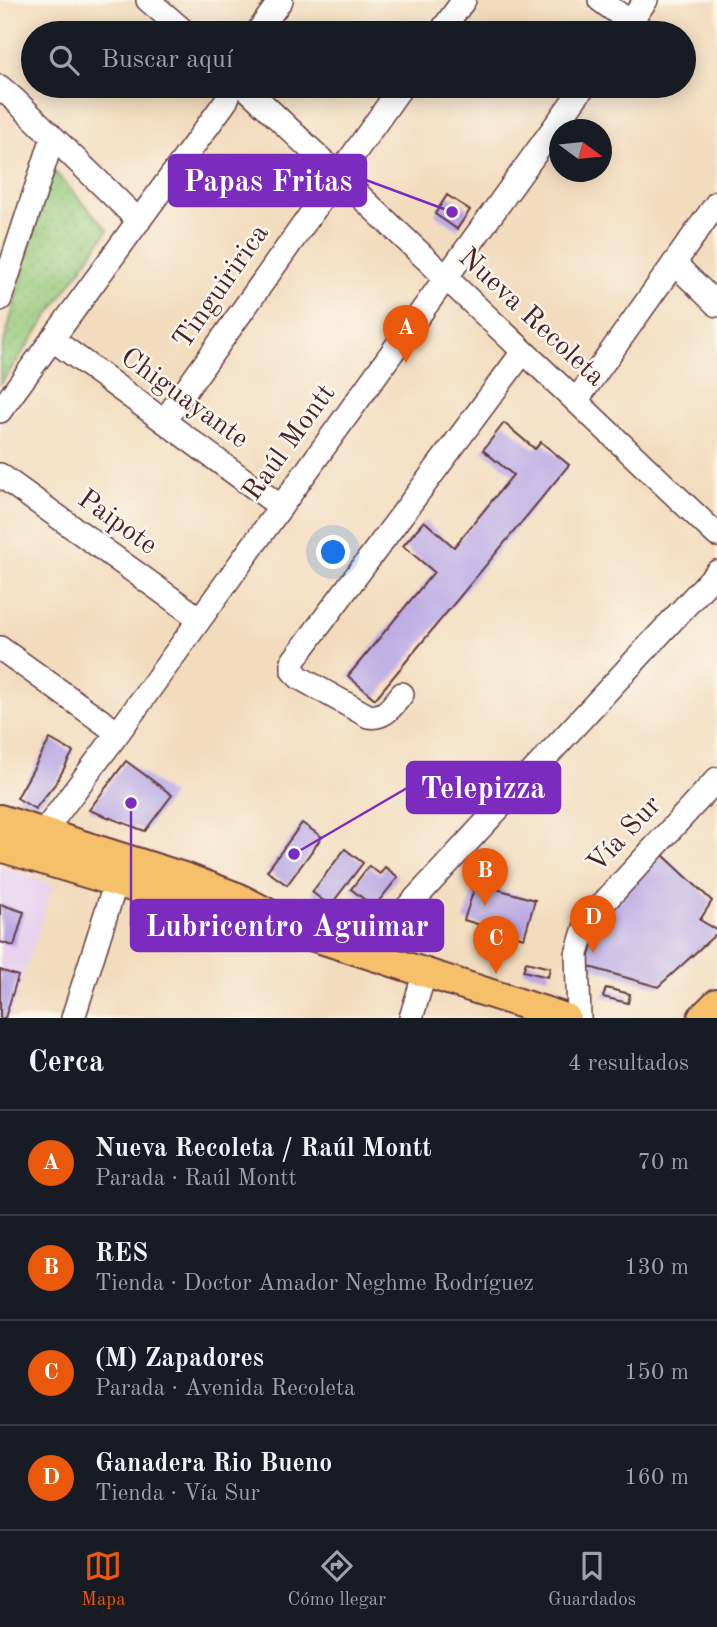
<!DOCTYPE html>
<html lang="es">
<head>
<meta charset="utf-8">
<style>
  body { margin:0; font-family:"Old Standard TT",serif; background:#242831; color:#f1f3f6 }
  .compass { position:absolute; left:549px; top:119px; width:63px; height:63px; border-radius:50%; background:#171b24; box-shadow:0 4px 18px #0003; rotate:105deg }
  .you { position:absolute; left:334px; top:553px; width:24px; height:24px; margin:-18px; border:5px solid #fff; border-radius:50%; background:#1a73e8; box-shadow:0 0 0 10px #1a73e833 }
  .badge { display:grid; place-items:center; width:46px; height:46px; border-radius:50%; background:#ea580c; color:#fff; font-size:23px; font-weight:700 }
  .pin { position:absolute; translate:-50% -58px; filter:drop-shadow(0 2px 4px #0008) }
  .pin::after { content:''; position:absolute; top:37px; width:24px; height:21px; background:inherit; clip-path:polygon(0 0,100% 0,50% 100%) }
  .list { margin:0; padding:0; list-style:none }
  h2 { display:flex; justify-content:space-between; align-items:center; height:91px; margin:0; padding:0 28px; font-size:30px }
  h2 small { font-size:23px; font-weight:400; color:#9ea1a6 }
  .list li { display:grid; grid-template-columns:46px 1fr auto; gap:21px; align-items:center; box-sizing:border-box; height:105px; padding:0 28px; border-top:2px solid #363941 }
  .list b { display:block; font-size:26px; white-space:nowrap }
  .list p { margin:0; font-size:23px; white-space:nowrap; color:#9ea1a6 }
  .list em { font-size:23px; font-style:normal; color:#9ea1a6 }
  .icon { flex:none; width:38px; height:38px; fill:none; stroke:currentColor; stroke-width:2; stroke-linecap:round; stroke-linejoin:round }
  .map { position:relative; flex:none; width:717px; height:1018px; overflow:hidden }
  .search { position:absolute; background:#171b24; box-shadow:0 4px 18px #0003; left:21px; right:21px; top:21px; height:77px; display:flex; align-items:center; gap:18px; box-sizing:border-box; padding:0 24px; border-radius:38px; color:#9ea1a6; font-size:26px }
  .sheet { height:511px; background:#171b24 }
  nav { display:flex; justify-content:space-around; align-items:center; box-sizing:border-box; height:98px; border-top:2px solid #363941; background:#171b24; font-size:19px; color:#9ea1a6 }
  nav a { display:grid; justify-items:center; gap:4px }
  nav .on { color:#ea580c }
  .map>svg:first-child { display:block }
  .built { fill:#e8d2ee }
  .grass { fill:url(#grass-dots); stroke:#6f7452; stroke-width:2 }
  .building { fill:#baa9e4 }
  .lines { fill:none; stroke-linecap:round; stroke-linejoin:round }
  .minor-casing { stroke:#633b41; stroke-width:26 }
  .major-casing { stroke:#633b41; stroke-width:32 }
  .minor { stroke:#fff; stroke-width:23 }
  .major { stroke:#f6c06b; stroke-width:28 }
  .labels { text-anchor:middle; dominant-baseline:central; stroke-width:5; stroke-linejoin:round; paint-order:stroke }
  .street-label { font-size:28px; fill:#4a1f2b; stroke:#fbf7ec }
  .leader { fill:none; stroke:#7b2cbf; stroke-width:2.5 }
  .callout-dot { fill:#7b2cbf; stroke:#fbf7ec; stroke-width:2.5 }
  .callout { fill:#7b2cbf; stroke:#7b2cbf; stroke-width:2.5 }
  .callout-label { font-size:30px; text-anchor:middle; font-weight:bold; fill:#fff }
</style>
</head>
<body>
<div class="map">
<svg width="717" height="1018" viewBox="0 0 717 1018">
  <defs>
    <pattern id="grass-dots" width="8" height="8" patternUnits="userSpaceOnUse" patternTransform="scale(1.75)"><rect width="8" height="8" fill="#94c879"/><path d="M2 2h.1M6 6h.1" fill="none" stroke="#81ab69" stroke-width="1.8" stroke-linecap="round"/></pattern>
  </defs>
  <rect width="100%" height="100%" fill="#fbf7ec"/>
  <filter id="ink" filterUnits="userSpaceOnUse"><feTurbulence type="fractalNoise" baseFrequency=".0143" numOctaves="2"/><feDisplacementMap in="SourceGraphic" scale="14" xChannelSelector="R" yChannelSelector="G"/><feConvolveMatrix kernelMatrix="1 2 1 2 8 2 1 2 1" color-interpolation-filters="sRGB"/></filter>
  <filter id="wash" filterUnits="userSpaceOnUse"><feTurbulence type="fractalNoise" baseFrequency=".00686" numOctaves="4" result="noise"/><feDisplacementMap in="SourceGraphic" scale="28" xChannelSelector="R" yChannelSelector="G"/><feGaussianBlur stdDeviation="1.57" result="paint"/><feColorMatrix in="noise" values="0 0 0 0 0 0 0 0 0 0 0 0 0 0 0 0 0 1.4 0 .05"/><feComposite in="paint" operator="in"/></filter>
  <g filter="url(#wash)">
    <rect width="100%" height="100%" fill="#f3dcbd"/>
    <path class="built" d="M0 866 53 885 10 1018H0Z"/>
    <path class="grass" d="M51 168 108 230 0 385V358Z"/>
    <g id="blocks">
      <path class="building" d="M447 195 470 210 457 229 435 214Z
        M504 423 535 449 541 442 569 465 375 699 348 676 434 572 403 546 424 521 454 547 513 475 483 450Z
        M50 739 73 752 56 783 35 809 17 798Z
        M126 761 172 795 145 831 89 810Z
        M302 823 322 837 287 885 267 871Z
        M345 849 363 863 330 906 312 892Z
        M662 854 712 901 700 920 717 930V933L658 987 579 964 591 925Z
        M369 866 380 874 385 867 398 877 374 907 351 889Z
        M476 883 535 900 524 938 464 920Z
        M0 904 24 912 14 946 0 942Z
        M526 962 550 968 548 977 523 971Z
        M0 970 18 976 5 1018H0Z
        M606 988 630 994 628 1003 603 997Z"/>
    </g>
  </g>
  <g filter="url(#ink)">
    <use href="#blocks" fill-opacity="0" stroke="#633b41" stroke-width="2"/>
    <g class="lines">
      <g class="minor-casing">
        <path id="minor" d="M148 0 186 33
          M600 0 630 22
          M257 33 281 0
          M440 33 464 0
          M622 33 646 0
          M244 86 717 535
          M0 87 15 100 139 221
          M674 263 717 305
          M0 299 53 137
          M52 339 281 507
          M576 401 717 203
          M0 411 226 101 232 86
          M164 421 402 86
          M0 475 200 619
          M0 648 118 733
          M402 694C392 706 385 719 368 716L300 678 293 671V661L523 352
          M43 833 118 733 584 86
          M365 953 717 572
          M73 1018 116 882
          M411 1018 425 972
          M579 1018 577 954 587 921 717 779"/>
      </g>
      <g class="major-casing">
        <path id="major" d="M0 819 187 878 237 897 266 912
          M0 847 175 900 305 934 566 1018
          M702 1018 717 1003"/>
      </g>
      <use href="#minor" class="minor"/>
      <use href="#major" class="major"/>
    </g>
  </g>
  <g class="labels">
    <g class="street-label">
      <text transform="translate(222 287) rotate(-55)">Tinguiririca</text>
      <text transform="translate(531 318) rotate(43)">Nueva Recoleta</text>
      <text transform="translate(184 399) rotate(36)">Chiguayante</text>
      <text transform="translate(290 443) rotate(-54)">Raúl Montt</text>
      <text transform="translate(117 523) rotate(36)">Paipote</text>
      <text transform="translate(625 835) rotate(-47)">Vía Sur</text>
    </g>
  </g>
  <path class="leader" d="M452 212L366 180M294 854L407 788M131 803L131 926"/>
  <g class="callout-dot">
    <circle cx="452" cy="212" r="7"/>
    <circle cx="294" cy="854" r="7"/>
    <circle cx="131" cy="803" r="7"/>
  </g>
  <g class="callout">
    <rect x="169" y="155" width="197" height="51" rx="7"/>
    <rect x="407" y="762" width="153" height="51" rx="7"/>
    <rect x="131" y="900" width="312" height="51" rx="7"/>
  </g>
  <g class="callout-label">
    <text x="268" y="191">Papas Fritas</text>
    <text x="483" y="798">Telepizza</text>
    <text x="287" y="936">Lubricentro Aguimar</text>
  </g>
</svg>
<svg class="compass" viewBox="-18 -18 36 36"><path d="M0-13l5 13h-10z" fill="#e53935"/><path d="M0 13l5-13h-10z" fill="#9ea1a6"/></svg>
<div class="you"></div>
<div class="pin badge" style="left:406px;top:363px">A</div>
<div class="pin badge" style="left:485px;top:906px">B</div>
<div class="pin badge" style="left:496px;top:974px">C</div>
<div class="pin badge" style="left:593px;top:953px">D</div>
<div class="search"><svg class="icon" aria-label="search" viewBox="0 0 24 24"><circle cx="10" cy="10" r="6"/><path d="M15 15l6 6"/></svg>Buscar aquí</div>
</div>
<section class="sheet">
<h2>Cerca<small>4 resultados</small></h2>
<ul class="list">
<li><span class="badge">A</span><div><b>Nueva Recoleta / Raúl Montt</b><p>Parada · Raúl Montt</p></div><em>70 m</em></li>
<li><span class="badge">B</span><div><b>RES</b><p>Tienda · Doctor Amador Neghme Rodríguez</p></div><em>130 m</em></li>
<li><span class="badge">C</span><div><b>(M) Zapadores</b><p>Parada · Avenida Recoleta</p></div><em>150 m</em></li>
<li><span class="badge">D</span><div><b>Ganadera Rio Bueno</b><p>Tienda · Vía Sur</p></div><em>160 m</em></li>
</ul>
</section>
<nav>
<a class="on"><svg class="icon" aria-label="map" viewBox="0 0 24 24"><path d="M3 6l6-2 6 2 6-2v14l-6 2-6-2-6 2zM9 4v14M15 6v14"/></svg>Mapa</a>
<a><svg class="icon" aria-label="directions" viewBox="0 0 24 24"><path d="M12 3l9 9-9 9-9-9zM9 14v-3h6M13 9l2 2-2 2"/></svg>Cómo llegar</a>
<a><svg class="icon" aria-label="saved" viewBox="0 0 24 24"><path d="M7 4h10v16l-5-4-5 4z"/></svg>Guardados</a>
</nav>
</body>
</html>
